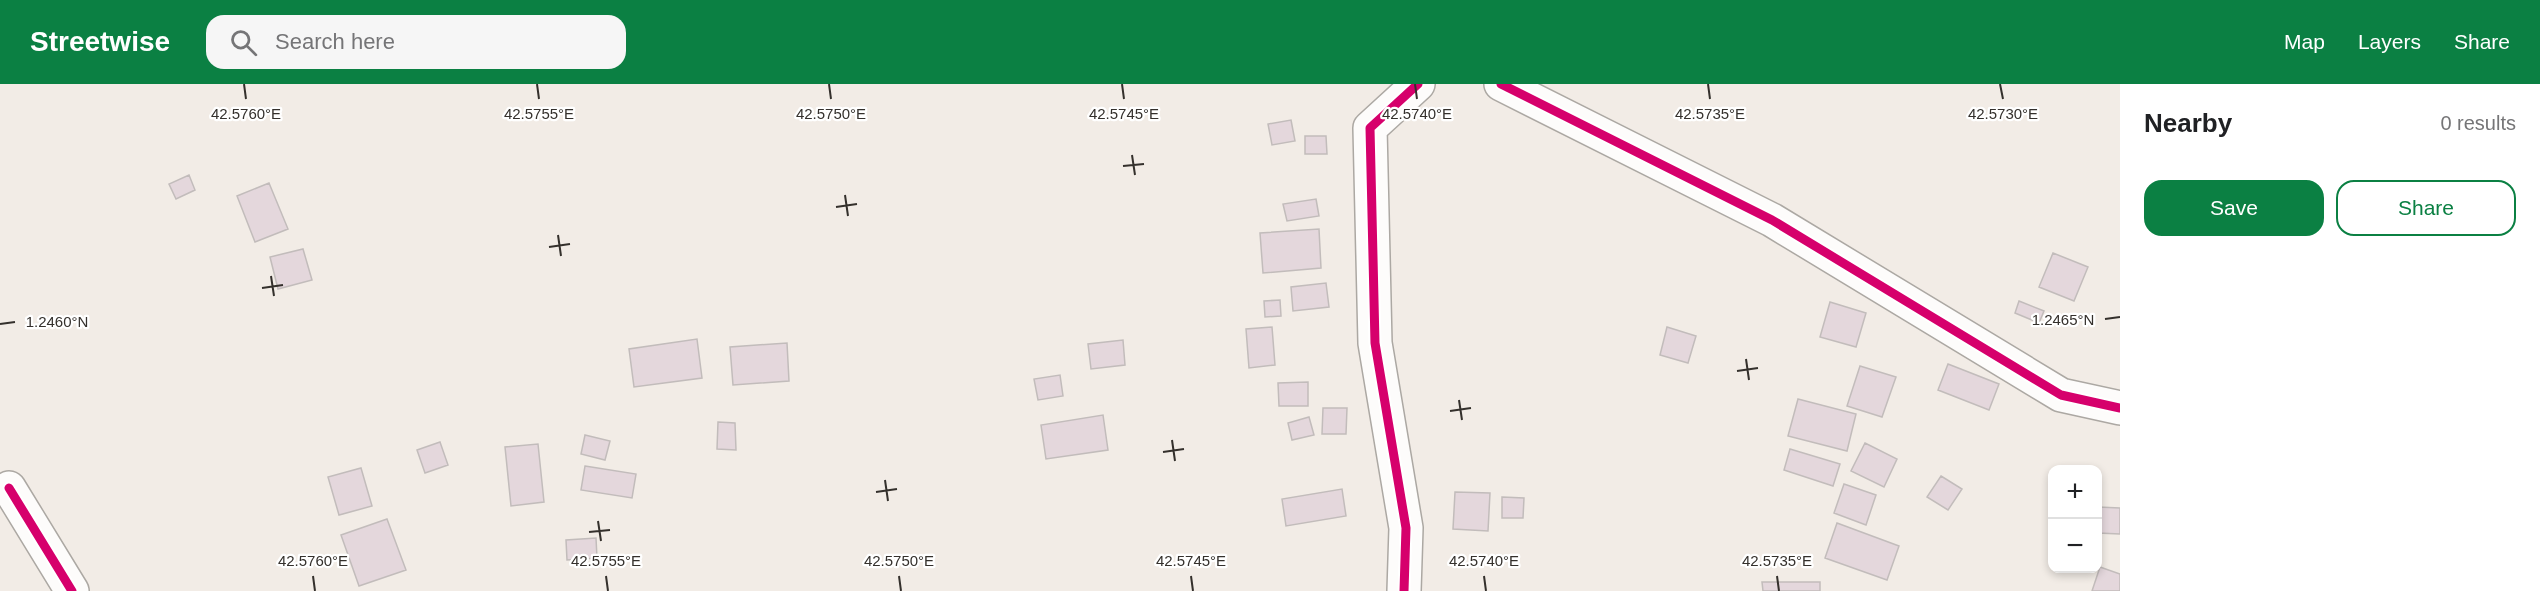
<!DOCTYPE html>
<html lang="en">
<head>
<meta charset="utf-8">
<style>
  body { margin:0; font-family:Helvetica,sans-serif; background:#f6f6f6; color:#202124 }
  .controls { position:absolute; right:18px; bottom:18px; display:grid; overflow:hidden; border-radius:12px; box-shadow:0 3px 9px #0003 }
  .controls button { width:54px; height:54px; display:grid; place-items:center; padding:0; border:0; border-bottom:2px solid #e0e0e0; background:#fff; color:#202124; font:30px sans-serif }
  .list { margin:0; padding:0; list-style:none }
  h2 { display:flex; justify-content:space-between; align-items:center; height:78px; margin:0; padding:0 24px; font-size:26px }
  h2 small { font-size:20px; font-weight:400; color:#757577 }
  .actions { display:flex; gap:12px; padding:18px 24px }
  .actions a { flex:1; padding:14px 0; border:2px solid #0b8043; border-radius:18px; text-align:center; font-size:21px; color:#0b8043 }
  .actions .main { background:#0b8043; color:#fff }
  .icon { flex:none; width:33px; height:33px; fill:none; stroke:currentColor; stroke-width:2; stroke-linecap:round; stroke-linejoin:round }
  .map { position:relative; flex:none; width:2120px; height:507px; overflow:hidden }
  header { display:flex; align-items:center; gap:36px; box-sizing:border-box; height:84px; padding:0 30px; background:#0b8043; color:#fff }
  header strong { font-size:28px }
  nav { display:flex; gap:33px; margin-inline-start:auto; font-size:21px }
  .search { width:420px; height:54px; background:#f6f6f6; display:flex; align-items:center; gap:15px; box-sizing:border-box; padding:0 21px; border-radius:18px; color:#757577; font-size:22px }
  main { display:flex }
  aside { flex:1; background:#fff }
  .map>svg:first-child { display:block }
  .building { fill:#e4d7dc; stroke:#c2bcbb; stroke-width:1.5 }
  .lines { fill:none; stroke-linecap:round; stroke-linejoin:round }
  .street-casing { stroke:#aca8a3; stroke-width:36 }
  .street { stroke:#fdfcfb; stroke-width:33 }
  .cycleway-casing { stroke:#fff; stroke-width:13 }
  .cycleway { stroke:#d6006c; stroke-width:9 }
  .ticks { fill:none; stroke:#34302c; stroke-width:2 }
  .ticks-label { font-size:15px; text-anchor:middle; fill:#34302c; stroke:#fff; stroke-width:4.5; stroke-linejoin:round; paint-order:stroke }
</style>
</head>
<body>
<header>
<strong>Streetwise</strong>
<div class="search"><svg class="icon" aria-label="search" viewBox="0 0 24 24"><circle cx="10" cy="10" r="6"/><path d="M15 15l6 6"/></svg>Search here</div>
<nav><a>Map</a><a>Layers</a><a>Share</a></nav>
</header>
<main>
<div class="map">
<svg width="2120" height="507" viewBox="0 0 2120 507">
  <rect width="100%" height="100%" fill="#f2ece6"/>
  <path class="building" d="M1291 36 1295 57 1272 61 1268 40Z
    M1305 52H1326L1327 70H1305Z
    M189 91 195 106 176 115 169 100Z
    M269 99 288 145 255 158 237 112Z
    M1316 115 1319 132 1287 137 1283 120Z
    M1319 145 1321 184 1263 189 1260 149Z
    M303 165 312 196 278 205 270 173Z
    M2053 169 2088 183 2074 217 2039 203Z
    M1326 199 1329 223 1293 227 1291 203Z
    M1280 216 1281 232 1265 233 1264 217Z
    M2019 217 2044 227 2039 239 2015 229Z
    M1830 218 1866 229 1856 263 1820 253Z
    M1272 243 1275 281 1249 284 1246 245Z
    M1667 243 1696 252 1688 279 1660 271Z
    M697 255 702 294 634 303 629 265Z
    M1123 256 1125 281 1091 285 1088 260Z
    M787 259 789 297 733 301 730 263Z
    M1948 280 1999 300 1989 326 1938 306Z
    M1860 282 1896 293 1882 333 1847 322Z
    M1060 291 1063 312 1038 316 1034 295Z
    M1308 298V322H1279L1278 299Z
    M1798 315 1856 330 1847 367 1788 352Z
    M1323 324H1347L1346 350H1322Z
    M1103 331 1108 366 1046 375 1041 341Z
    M1309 333 1314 351 1292 356 1288 339Z
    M718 338 735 339 736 366 717 365Z
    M585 351 610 357 605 376 581 370Z
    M440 358 448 381 425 389 417 366Z
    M1865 359 1897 375 1884 403 1851 387Z
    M538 360 544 418 511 422 505 363Z
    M1790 365 1840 380 1833 402 1784 386Z
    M585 382 636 390 632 414 581 406Z
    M361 384 372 422 339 431 328 393Z
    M1941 392 1962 405 1948 426 1927 413Z
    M1844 400 1876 411 1866 441 1834 429Z
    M1342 405 1346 432 1286 442 1282 415Z
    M1455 408 1490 409 1488 447 1453 445Z
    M1502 413 1524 414 1523 434H1502Z
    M2098 423 2120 424V450L2098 449Z
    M387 435 406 486 359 502 341 451Z
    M1837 439 1899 462 1887 496 1825 474Z
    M596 454 597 474 567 476 566 456Z
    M2100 483 2120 490V507H2092Z
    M1762 498H1820V507H1763Z"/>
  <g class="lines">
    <g class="street-casing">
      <path id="street" d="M1501 0 1772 136 2061 311 2120 324
        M9 404 72 507
        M1404 507 1406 444 1375 259 1370 44 1418 0"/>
    </g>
    <use href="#street" class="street"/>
    <g class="cycleway-casing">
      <path id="cycleway" d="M1501 0 1772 136 2061 311 2120 324
        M9 404 72 507
        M1404 507 1406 444 1375 259 1370 44 1418 0"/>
    </g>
    <use href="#cycleway" class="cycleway"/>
  </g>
  <path class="ticks" d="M244 0 246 15M537 0 539 15M829 0 831 15M1122 0 1124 15M1415 0 1417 15M1708 0 1710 15M2000 0 2003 15M1132 71 1135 91M1123 82 1144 80M845 111 848 132M836 123 857 120M558 151 561 172M549 163 570 160M271 192 274 212M262 204 283 201M2105 235 2120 233M0 240 15 238M1746 275 1749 296M1737 287 1758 284M1459 316 1462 336M1450 327 1471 324M1172 356 1175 377M1163 368 1184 365M885 396 888 417M876 408 897 405M598 437 601 457M589 448 610 446M313 492 315 507M606 492 608 507M899 492 901 507M1191 492 1193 507M1484 492 1486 507M1777 492 1779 507"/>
  <g class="ticks-label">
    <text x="246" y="35">42.5760°E</text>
    <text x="539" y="35">42.5755°E</text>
    <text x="831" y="35">42.5750°E</text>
    <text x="1124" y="35">42.5745°E</text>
    <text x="1417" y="35">42.5740°E</text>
    <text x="1710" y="35">42.5735°E</text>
    <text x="2003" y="35">42.5730°E</text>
    <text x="2063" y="241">1.2465°N</text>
    <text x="57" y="243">1.2460°N</text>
    <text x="313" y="482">42.5760°E</text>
    <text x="606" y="482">42.5755°E</text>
    <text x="899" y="482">42.5750°E</text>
    <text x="1191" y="482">42.5745°E</text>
    <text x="1484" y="482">42.5740°E</text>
    <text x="1777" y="482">42.5735°E</text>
  </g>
</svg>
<div class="controls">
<button>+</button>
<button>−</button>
</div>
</div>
<aside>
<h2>Nearby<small>0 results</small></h2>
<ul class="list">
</ul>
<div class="actions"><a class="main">Save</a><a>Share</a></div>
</aside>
</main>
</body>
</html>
